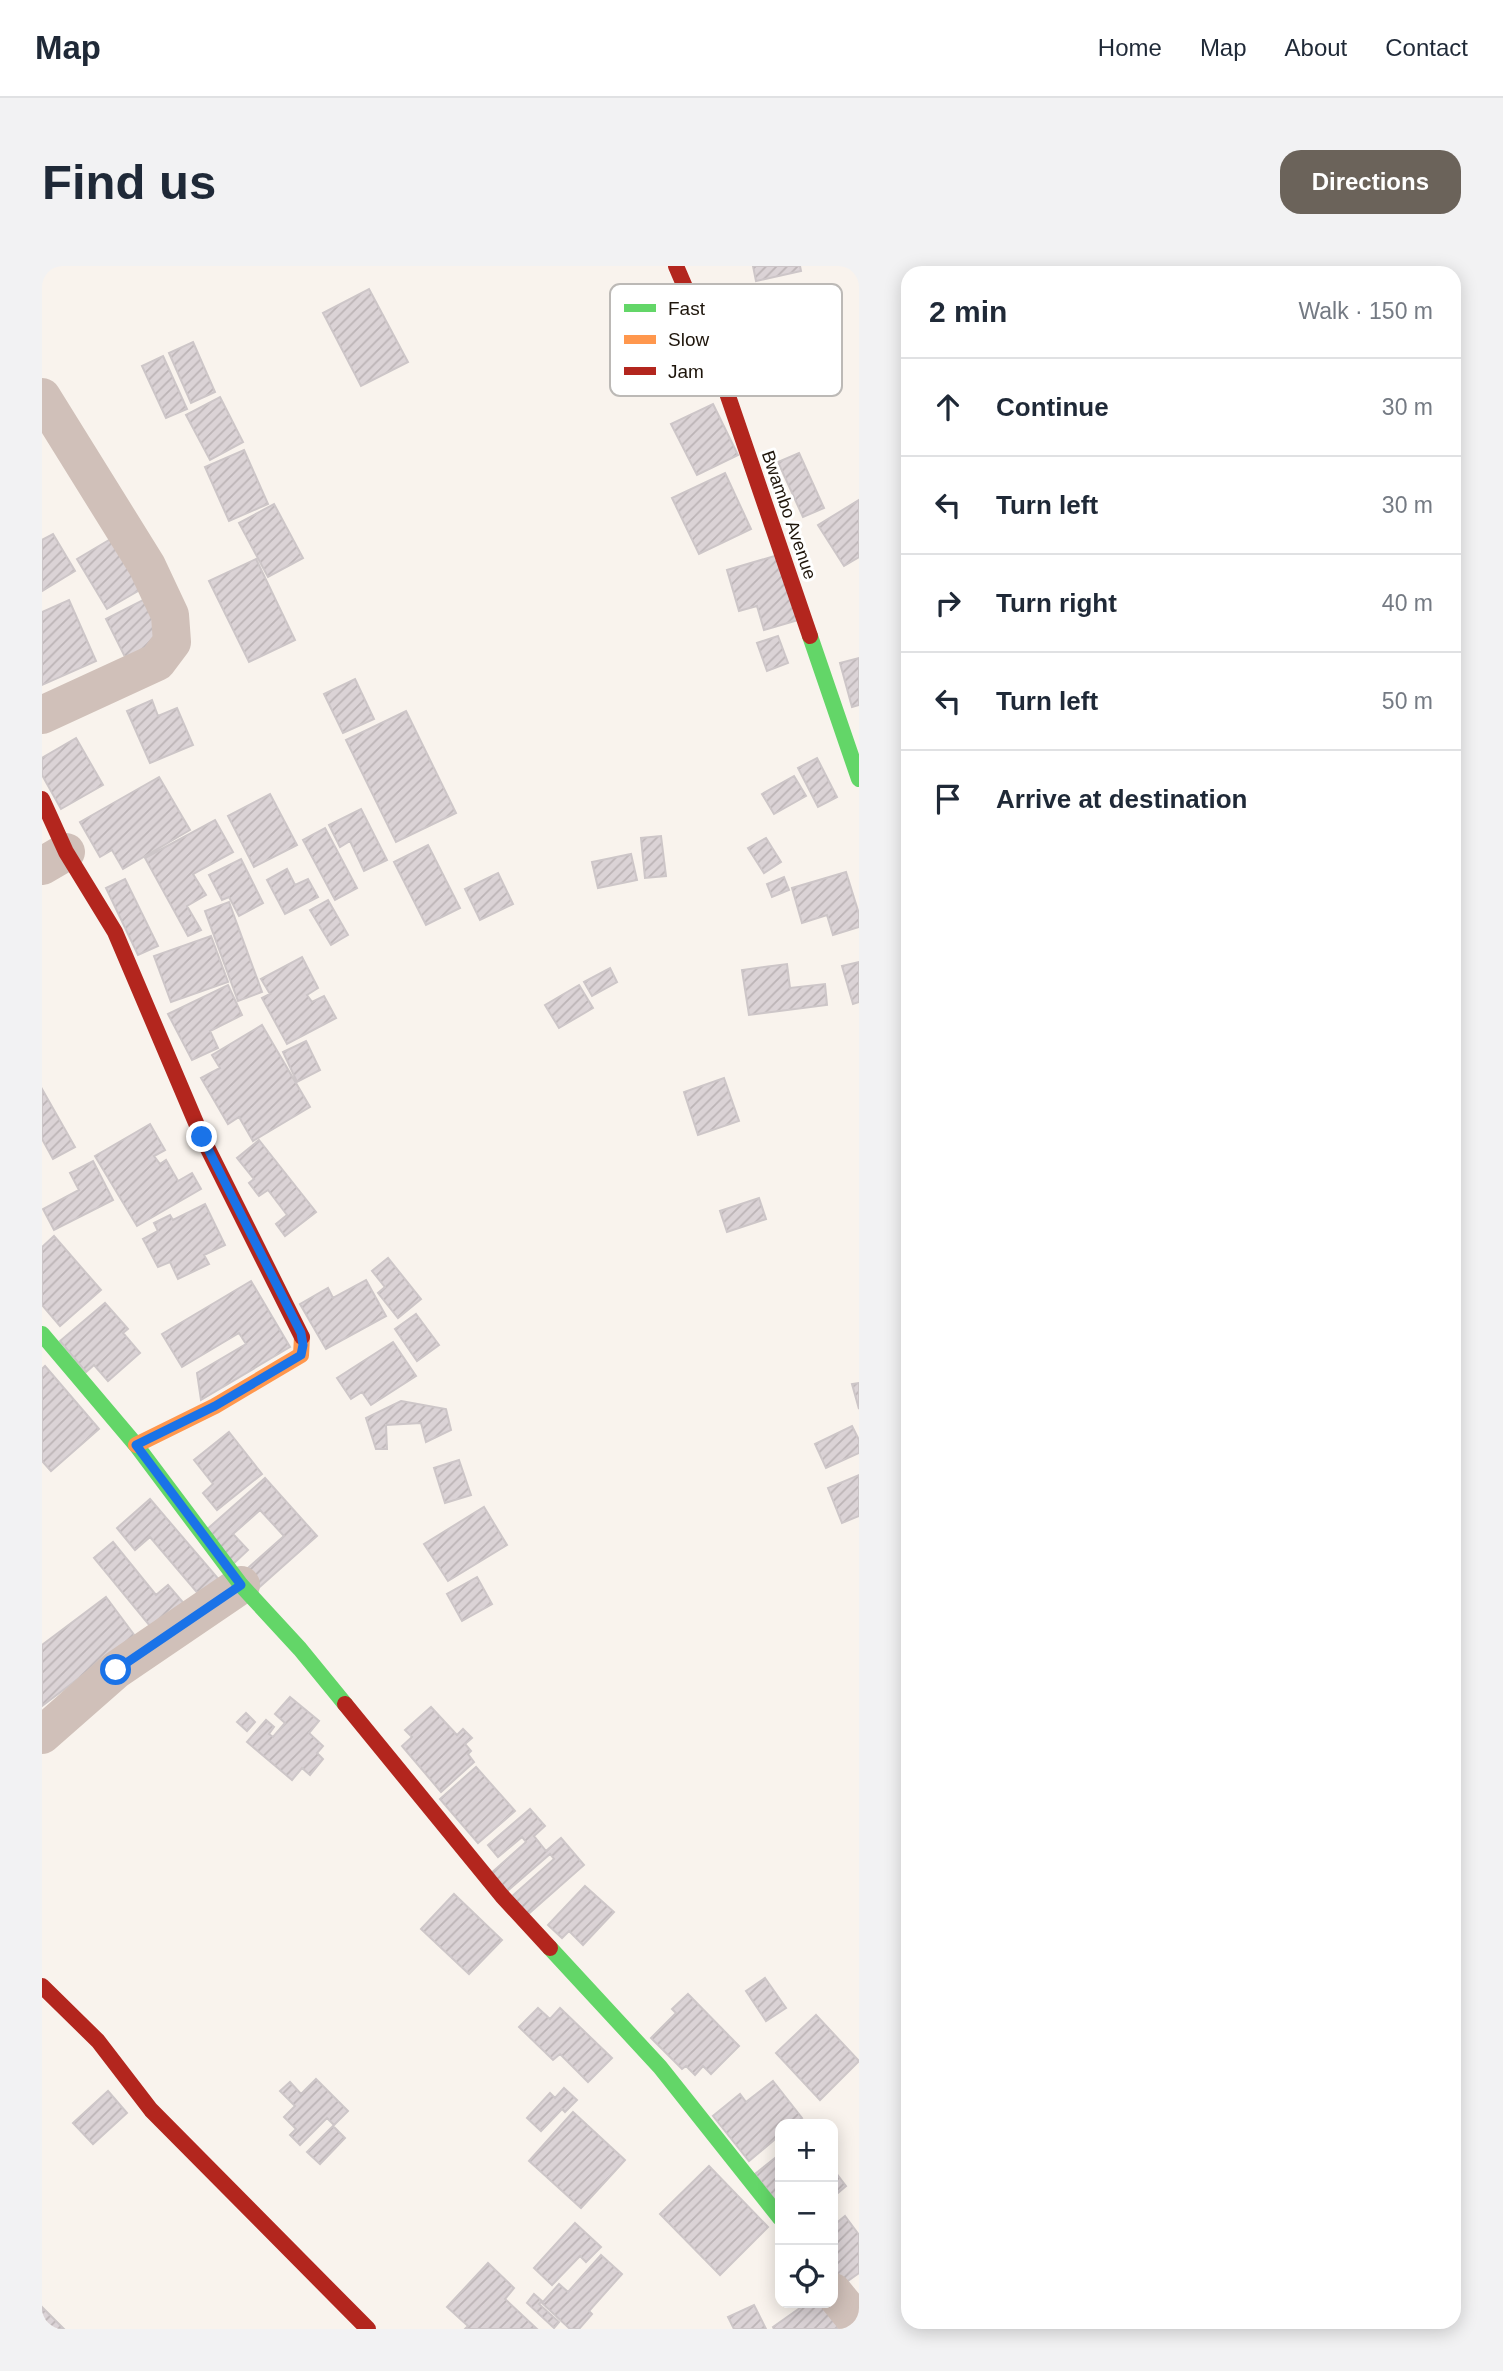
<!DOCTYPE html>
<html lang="en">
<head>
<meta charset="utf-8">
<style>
  body { margin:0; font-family:Arial,sans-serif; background:#f2f2f3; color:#1f2937 }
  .controls { position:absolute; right:21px; bottom:21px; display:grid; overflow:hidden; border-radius:14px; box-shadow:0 4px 18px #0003 }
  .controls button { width:63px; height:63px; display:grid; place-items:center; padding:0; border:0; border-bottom:2px solid #e0e1e3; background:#fff; color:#1f2937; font:35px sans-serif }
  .stop { position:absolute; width:21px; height:21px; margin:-16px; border:5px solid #1a73e8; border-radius:50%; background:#fff }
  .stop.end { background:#1a73e8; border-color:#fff; box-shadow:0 2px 7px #0008 }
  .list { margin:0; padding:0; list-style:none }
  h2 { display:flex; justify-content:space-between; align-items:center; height:91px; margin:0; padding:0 28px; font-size:30px }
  h2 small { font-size:23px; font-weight:400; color:#747a83 }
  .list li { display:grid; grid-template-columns:46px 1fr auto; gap:21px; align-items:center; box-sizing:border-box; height:98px; padding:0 28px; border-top:2px solid #e0e1e3 }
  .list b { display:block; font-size:26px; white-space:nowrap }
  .list em { font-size:23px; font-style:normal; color:#747a83 }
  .icon { flex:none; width:38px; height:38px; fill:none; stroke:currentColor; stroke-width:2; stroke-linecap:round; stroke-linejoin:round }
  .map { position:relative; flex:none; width:817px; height:2063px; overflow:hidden; border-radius:21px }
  header { display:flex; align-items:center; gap:42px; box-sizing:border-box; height:98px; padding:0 35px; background:#fff; border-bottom:2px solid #e0e1e3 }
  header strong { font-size:33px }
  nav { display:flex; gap:38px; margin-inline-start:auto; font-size:24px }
  .intro { display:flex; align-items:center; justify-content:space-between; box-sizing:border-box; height:168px; padding:0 42px }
  h1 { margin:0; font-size:49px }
  .button { padding:18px 32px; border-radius:21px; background:#6b635a; color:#fff; font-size:24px; font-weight:700 }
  main { display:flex; gap:42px; padding:0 42px }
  aside { flex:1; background:#fff; border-radius:21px; box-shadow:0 4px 18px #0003 }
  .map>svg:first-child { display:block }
  .building { fill:url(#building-hatch); stroke:#cdc6c8; stroke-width:2 }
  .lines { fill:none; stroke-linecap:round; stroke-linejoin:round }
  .street { stroke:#d0c0b9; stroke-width:38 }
  .fast { stroke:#63d668; stroke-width:16 }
  .slow { stroke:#ff974d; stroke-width:16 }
  .jam { stroke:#b3261e; stroke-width:16 }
  .route { stroke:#1a73e8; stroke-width:9 }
  .labels { text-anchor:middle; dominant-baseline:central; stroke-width:6; stroke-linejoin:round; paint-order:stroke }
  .street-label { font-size:18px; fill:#1e150b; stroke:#fff }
  .key { fill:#fff; stroke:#bcb9b6; stroke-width:2 }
  .key-label { font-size:19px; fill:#1e150b }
</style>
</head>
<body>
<header>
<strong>Map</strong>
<nav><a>Home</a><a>Map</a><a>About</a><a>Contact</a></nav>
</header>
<div class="intro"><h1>Find us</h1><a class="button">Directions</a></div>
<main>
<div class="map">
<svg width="817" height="2063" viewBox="0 0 817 2063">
  <defs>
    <pattern id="building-hatch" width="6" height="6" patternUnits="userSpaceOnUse" patternTransform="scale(1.75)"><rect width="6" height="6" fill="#dbd3d6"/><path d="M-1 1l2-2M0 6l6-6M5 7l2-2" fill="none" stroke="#bcb4b6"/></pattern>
  </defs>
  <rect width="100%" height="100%" fill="#f9f3ed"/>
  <path class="building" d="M711 0H758L759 5 714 15Z
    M327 23 366 96 319 120 281 47Z
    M151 76 173 126 149 137 127 87Z
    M121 90 145 143 124 152 100 100Z
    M178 131 201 176 168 194 144 149Z
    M671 138 696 189 655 209 629 158Z
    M202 184 226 238 187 255 163 201Z
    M757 187 782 242 761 251 736 196Z
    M683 207 709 263 657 288 630 232Z
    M817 234V291L802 300 776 259Z
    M232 238 261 292 226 311 197 257Z
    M11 268 33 305 0 325V274Z
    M72 271 103 321 65 343 35 293Z
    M736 289 756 354 722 364 715 340 697 345 685 304Z
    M214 293 253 374 207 396 167 315Z
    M103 333 124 373 84 393 64 353Z
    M27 334 54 395 0 419V346Z
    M736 370 746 397 725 405 715 377Z
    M817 392V439L810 441 798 397Z
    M313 413 332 453 301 467 282 428Z
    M110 434 116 450 135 442 151 479 108 497 85 445Z
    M364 445 414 547 354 576 304 474Z
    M34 472 61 519 19 543 0 509V492Z
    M775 492 795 531 776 541 756 502Z
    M752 510 764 530 732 548 720 528Z
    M117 511 148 564 81 603 70 584 58 591 38 556Z
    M228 528 255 579 212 601 186 550Z
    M319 543 345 594 322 605 308 575 298 581 287 559Z
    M173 554 191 586 151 608 164 629 145 640 159 664 146 670 103 592Z
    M283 562 315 622 293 634 261 574Z
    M619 570 624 610 603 612 599 572Z
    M724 572 739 596 722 607 706 582Z
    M386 579 418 642 384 659 352 596Z
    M589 588 595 614 556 622 550 596Z
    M199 593 221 637 197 650 187 631 180 634 167 609Z
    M245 603 253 619 266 613 276 631 243 648 225 614Z
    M804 606 817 648V661L791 669 785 649 760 657 750 622Z
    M456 607 471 638 438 654 423 623Z
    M742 611 747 624 730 631 725 618Z
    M83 613 116 680 96 689 64 622Z
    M286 634 306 669 289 679 268 644Z
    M187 636 220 726 196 735 163 645Z
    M169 670 186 716 129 736 112 690Z
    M260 691 276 722 265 729 270 736 282 730 294 752 245 778 220 732 228 728 219 713Z
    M817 696V736L811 738 800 700Z
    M745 698 748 722 783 718 785 739 707 749 700 704Z
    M568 702 575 716 550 730 542 716Z
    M186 719 200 749 168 765 176 782 150 794 126 748Z
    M537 719 551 742 517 762 503 739Z
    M220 759 268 841 211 875 197 851 186 858 159 812 178 802 170 789Z
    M264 775 278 804 255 816 241 786Z
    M682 812 697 855 656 869 642 826Z
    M0 823 33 881 11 893 0 873Z
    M108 858 123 884 112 890 118 898 124 894 136 915 150 907 159 923 95 960 53 890Z
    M217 874 274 946 243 970 234 958 245 949 226 924 217 930 207 917 212 913 195 892Z
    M51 895 71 934 12 964 1 943 37 924 28 907Z
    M717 932 724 953 685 966 678 945Z
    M163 938 183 979 162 989 167 998 136 1013 128 996 116 1001 101 973 116 965 112 957 128 949 131 954Z
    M12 970 59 1024 18 1060 0 1039V981Z
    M346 992 379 1033 356 1052 336 1027 343 1021 330 1005Z
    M324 1014 344 1050 284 1083 258 1038 286 1022 291 1032Z
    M209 1015 248 1081 159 1134 155 1107 204 1078 197 1067 140 1101 120 1068Z
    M63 1037 86 1063 81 1067 98 1087 66 1115 52 1099 44 1106 18 1075Z
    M374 1048 397 1079 375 1095 353 1063Z
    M351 1076 374 1110 329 1139 320 1126 309 1133 295 1112Z
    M3 1100 57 1163 9 1205 0 1195V1103Z
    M817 1117V1143L810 1118Z
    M359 1135 404 1143 409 1164 384 1176 379 1157 344 1159 345 1183H334L324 1152Z
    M810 1160 817 1174V1187L784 1202 773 1178Z
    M187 1166 220 1208 175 1244 161 1227 171 1218 152 1194Z
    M417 1194 429 1229 403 1237 392 1202Z
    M817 1209V1250L800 1257 786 1222Z
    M223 1212 275 1270 213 1325 198 1309 242 1270 218 1244 191 1268 206 1284 191 1298 162 1266Z
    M108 1233 184 1322 165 1338 108 1271 93 1284 75 1262Z
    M442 1241 465 1279 406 1315 382 1278Z
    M71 1276 114 1329 126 1319 144 1340 113 1366 52 1292Z
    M435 1311 450 1338 420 1355 405 1328Z
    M64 1331 93 1370 0 1440V1379Z
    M248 1431 277 1455 267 1467 281 1480 275 1487 281 1493 268 1509 260 1502 250 1514 205 1476 224 1454 232 1461 227 1468 231 1471 243 1457 233 1448Z
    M389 1441 415 1469 421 1463 430 1472 423 1478 429 1485 426 1488 432 1496 399 1526 360 1480 370 1471 363 1464Z
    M204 1447 213 1456 205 1465 195 1456Z
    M434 1501 473 1545 436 1577 398 1533Z
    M488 1543 503 1560 492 1570 504 1585 519 1572 542 1599 484 1650 468 1632 512 1593 508 1588 463 1627 447 1609 484 1576 480 1571 456 1591 446 1579Z
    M543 1620 572 1646 541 1679 527 1665 520 1672 506 1659Z
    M412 1628 460 1674 427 1708 379 1663Z
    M723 1712 744 1742 724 1755 704 1725Z
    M646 1728 697 1780 669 1808 661 1800 653 1809 644 1800 640 1803 609 1772 634 1747 630 1743Z
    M496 1742 508 1753 518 1742 570 1792 546 1816 518 1788 511 1794 477 1761Z
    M774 1749 817 1795 778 1834 734 1787Z
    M274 1813 306 1845 292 1859 285 1852 258 1879 248 1869 254 1863 242 1851 253 1840 238 1825 248 1816 259 1828Z
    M731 1815 760 1852 752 1858H738V1869L707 1895 671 1850 698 1828 704 1836Z
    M522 1822 535 1834 523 1846 520 1843 499 1865 485 1852 508 1827 513 1832Z
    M66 1825 85 1847 51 1878 31 1857Z
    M531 1846 583 1894 539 1942 487 1895Z
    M291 1860 303 1872 278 1898 265 1886Z
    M738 1888V1940L713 1908Z
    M667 1900 726 1961 678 2009 618 1948Z
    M791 1903 804 1920 791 1931Z
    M803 1950 817 1969V2007L800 2019 791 2007V1960Z
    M533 1957 559 1981 544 1996 538 1990 510 2019 492 2002Z
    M559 1989 580 2008 547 2045 550 2048 537 2063H528L500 2037 517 2018 526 2026Z
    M446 1997 472 2022 463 2033 495 2063H423L426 2060 405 2041Z
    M492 2028 500 2035 497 2038 517 2056 512 2062 485 2037Z
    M765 2037H791L807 2054 794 2063H732L731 2061Z
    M712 2039 724 2063H692L686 2051Z
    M0 2041 22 2063H0Z"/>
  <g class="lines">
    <path class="street" d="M0 131 105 300 128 349 130 376 115 396 0 449
      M0 600 24 586
      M0 1469 74 1404 199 1319
      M791 2026 817 2058"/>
    <path class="fast" d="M768 370 817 513
      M0 1068 94 1179 199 1319 258 1383 303 1438
      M508 1682 618 1801 738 1952"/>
    <path class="slow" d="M94 1179 173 1140 259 1089 260 1071"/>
    <path class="jam" d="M634 0 672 89 768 370
      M0 533 24 586 73 666 160 871 260 1071
      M303 1438 460 1630 508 1682
      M0 1720 56 1775 109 1844 326 2063"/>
  </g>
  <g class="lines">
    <path class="route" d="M74 1404 199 1319 94 1179 173 1140 259 1089 261 1079 259 1067 160 871"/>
  </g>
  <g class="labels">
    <g class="street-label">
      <text transform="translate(747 249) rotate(71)">Bwambo Avenue</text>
    </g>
  </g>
  <rect x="568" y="18" width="232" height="112" rx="10" class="key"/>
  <rect x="582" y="38" width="32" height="8" fill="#63d668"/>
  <rect x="582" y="69" width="32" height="9" fill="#ff974d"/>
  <rect x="582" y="101" width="32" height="8" fill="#b3261e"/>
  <g class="key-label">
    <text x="626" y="49">Fast</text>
    <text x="626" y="80">Slow</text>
    <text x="626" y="112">Jam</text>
  </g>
</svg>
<div class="controls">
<button>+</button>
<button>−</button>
<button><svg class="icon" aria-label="locate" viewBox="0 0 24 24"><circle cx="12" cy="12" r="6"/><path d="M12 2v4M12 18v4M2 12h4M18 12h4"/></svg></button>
</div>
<div class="stop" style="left:74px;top:1404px"></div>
<div class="stop end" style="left:160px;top:871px"></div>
</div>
<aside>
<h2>2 min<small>Walk · 150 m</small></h2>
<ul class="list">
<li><svg class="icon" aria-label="ahead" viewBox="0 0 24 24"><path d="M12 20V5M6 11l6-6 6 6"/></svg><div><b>Continue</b></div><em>30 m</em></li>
<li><svg class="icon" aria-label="left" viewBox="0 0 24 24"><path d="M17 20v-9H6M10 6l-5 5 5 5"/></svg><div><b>Turn left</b></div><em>30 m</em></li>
<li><svg class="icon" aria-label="right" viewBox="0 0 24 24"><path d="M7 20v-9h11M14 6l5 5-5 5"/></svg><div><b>Turn right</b></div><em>40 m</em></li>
<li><svg class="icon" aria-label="left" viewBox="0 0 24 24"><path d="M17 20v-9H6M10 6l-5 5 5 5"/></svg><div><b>Turn left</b></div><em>50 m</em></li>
<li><svg class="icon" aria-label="arrive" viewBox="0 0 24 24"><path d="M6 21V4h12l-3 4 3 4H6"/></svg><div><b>Arrive at destination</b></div></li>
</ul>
</aside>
</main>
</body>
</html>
